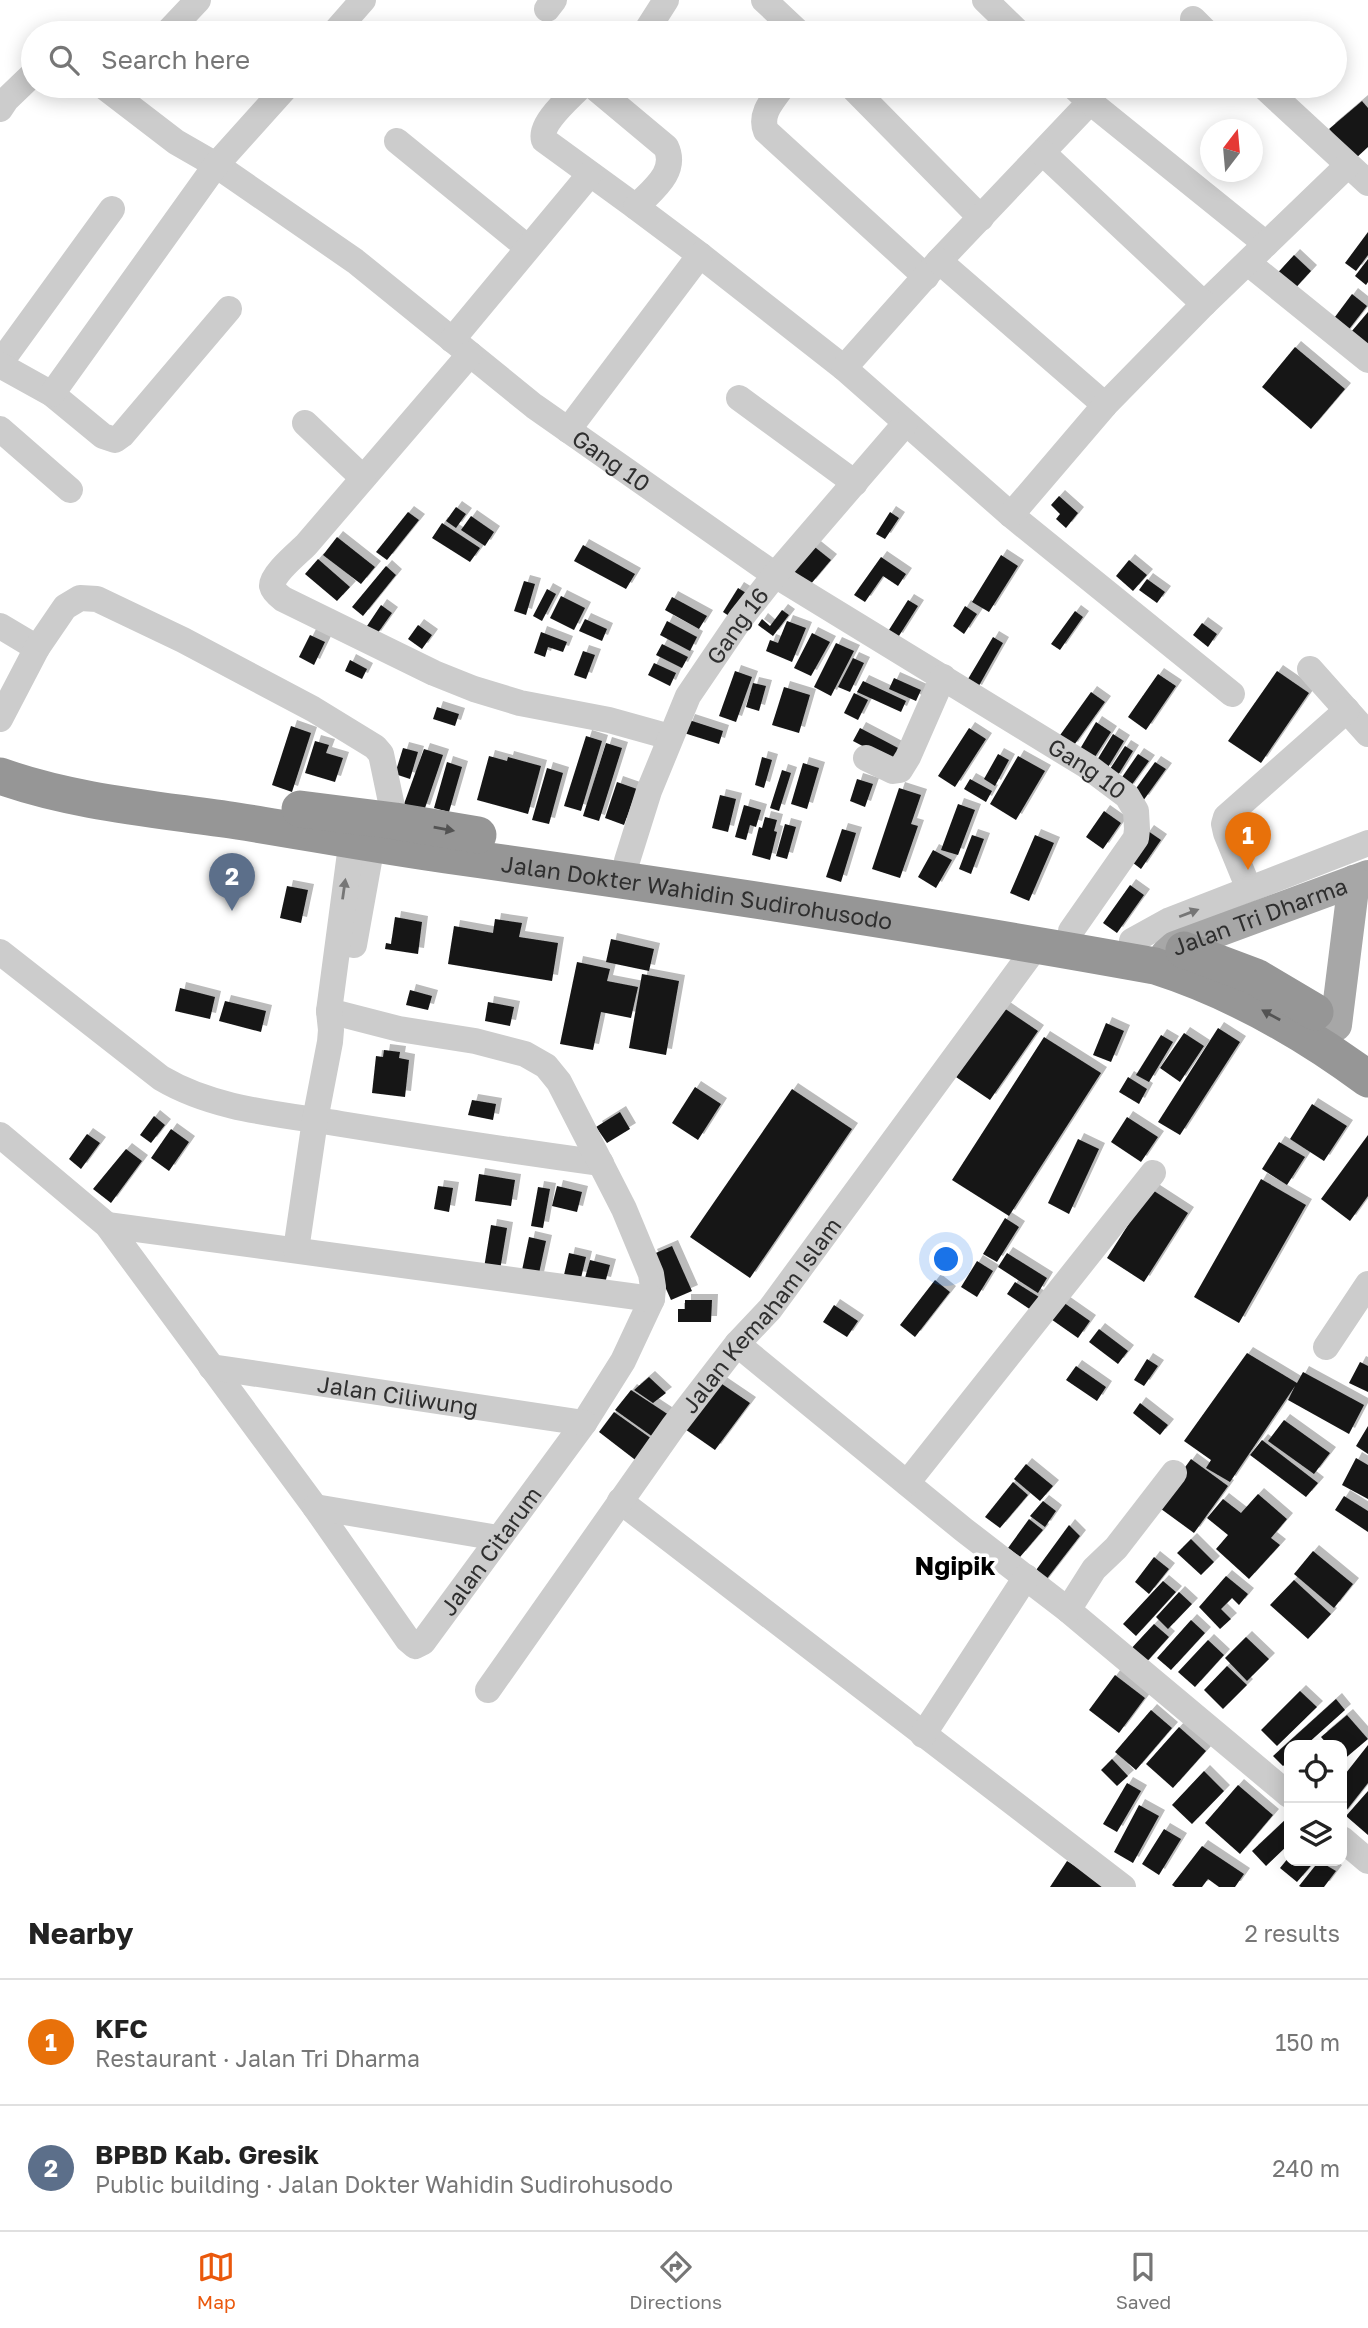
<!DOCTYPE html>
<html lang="en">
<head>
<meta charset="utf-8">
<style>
  body { margin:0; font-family:"Golos Text",sans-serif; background:#f2f2f2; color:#222 }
  .controls { position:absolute; right:21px; bottom:21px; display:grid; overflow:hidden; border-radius:14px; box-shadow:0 4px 18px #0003 }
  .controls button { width:63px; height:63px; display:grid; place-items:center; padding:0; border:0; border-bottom:2px solid #e0e0e0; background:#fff; color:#222; font:35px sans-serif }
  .compass { position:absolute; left:1200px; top:119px; width:63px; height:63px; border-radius:50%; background:#fff; box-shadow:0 4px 18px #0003; rotate:16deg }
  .you { position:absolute; left:947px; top:1260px; width:24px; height:24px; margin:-18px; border:5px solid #fff; border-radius:50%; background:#1a73e8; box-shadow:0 0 0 10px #1a73e833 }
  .badge { display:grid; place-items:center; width:46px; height:46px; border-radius:50%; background:#ea580c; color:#fff; font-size:23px; font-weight:700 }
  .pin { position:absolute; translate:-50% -58px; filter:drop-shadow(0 2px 4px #0008) }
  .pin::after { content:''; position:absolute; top:37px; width:24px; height:21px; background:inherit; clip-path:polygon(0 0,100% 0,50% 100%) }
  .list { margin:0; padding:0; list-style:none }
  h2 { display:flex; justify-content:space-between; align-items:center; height:91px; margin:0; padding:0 28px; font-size:30px }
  h2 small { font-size:23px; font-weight:400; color:#767676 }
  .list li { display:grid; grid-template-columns:46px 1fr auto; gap:21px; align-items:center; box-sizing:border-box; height:126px; padding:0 28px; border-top:2px solid #e0e0e0 }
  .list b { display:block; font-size:26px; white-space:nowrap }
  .list p { margin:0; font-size:23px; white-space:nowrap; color:#767676 }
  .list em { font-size:23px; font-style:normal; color:#767676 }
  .icon { flex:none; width:38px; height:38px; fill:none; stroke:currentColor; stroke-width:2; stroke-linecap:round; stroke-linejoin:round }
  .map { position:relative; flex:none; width:1368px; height:1887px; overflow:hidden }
  .search { position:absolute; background:#fff; box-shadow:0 4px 18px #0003; left:21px; right:21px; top:21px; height:77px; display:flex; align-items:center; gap:18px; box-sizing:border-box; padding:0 24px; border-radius:38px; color:#767676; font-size:26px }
  .sheet { height:343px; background:#fff }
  nav { display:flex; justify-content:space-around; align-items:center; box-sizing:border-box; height:98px; border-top:2px solid #e0e0e0; background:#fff; font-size:19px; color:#767676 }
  nav a { display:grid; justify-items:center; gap:4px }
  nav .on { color:#ea580c }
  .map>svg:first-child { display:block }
  .building { fill:#161616; filter:url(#shadow) }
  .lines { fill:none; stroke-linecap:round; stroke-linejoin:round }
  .minor { stroke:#ccc; stroke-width:26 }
  .major { stroke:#a7a7a7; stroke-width:32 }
  .highway { stroke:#969696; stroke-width:37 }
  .oneway { fill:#535353 }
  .oneway2 { fill:#767676 }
  .labels { text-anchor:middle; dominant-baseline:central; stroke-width:7; stroke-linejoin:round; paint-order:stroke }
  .street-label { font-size:23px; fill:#2f2f2f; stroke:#fff }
  .quarter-label { font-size:26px; font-weight:bold; fill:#000; stroke:#fff }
</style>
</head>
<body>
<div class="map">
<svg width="1368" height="1887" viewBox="0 0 1368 1887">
  <defs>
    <filter id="shadow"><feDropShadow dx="6" dy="-6" stdDeviation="0" flood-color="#0004"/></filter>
  </defs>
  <rect width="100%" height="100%" fill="#fff"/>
  <path class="building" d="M1362 101 1368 108V147L1355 159 1329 129Z
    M1368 232V255L1356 271 1345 263Z
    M1294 255 1311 271 1289 295 1272 279Z
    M1368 259V282L1366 285 1355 276Z
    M1352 294 1367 306 1343 337 1329 325Z
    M1368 312V356L1346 338Z
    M1295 347 1345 389 1311 429 1262 387Z
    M1059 496 1078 513 1066 528 1056 519 1060 514 1051 505Z
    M456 507 466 514 456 528 446 521Z
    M408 512 419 520 387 560 376 552Z
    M890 512 899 518 885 539 876 534Z
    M471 516 494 532 485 546 461 530Z
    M442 523 480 548 470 562 432 538Z
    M337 537 375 567 361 584 323 555Z
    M811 544 831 560 810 585 791 569Z
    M583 545 635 574 626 589 574 561Z
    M1001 555 1018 566 989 612 972 602Z
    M881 557 906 574 898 586 883 576 865 602 854 595Z
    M318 559 350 587 337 601 305 574Z
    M1129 560 1147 575 1133 591 1116 576Z
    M386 566 396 575 363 616 352 607Z
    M1147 579 1165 592 1157 603 1139 590Z
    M524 581 535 584 526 615 514 611Z
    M738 588 751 596 735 620 723 612Z
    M547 589 556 594 542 621 533 616Z
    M561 596 585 608 574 630 550 618Z
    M672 597 707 616 699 629 665 610Z
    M908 600 918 606 897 639 887 633Z
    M381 605 392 613 375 637 365 629Z
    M965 606 977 614 964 634 953 626Z
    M782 610 789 615 773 636 758 625 762 619 770 626Z
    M1075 611 1083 617 1060 650 1051 644Z
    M585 619 607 629 602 641 579 631Z
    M667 621 697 637 690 651 660 635Z
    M787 621 806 628 792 662 766 651 770 640 778 643Z
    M1202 623 1217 634 1208 647 1193 635Z
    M418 625 432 635 422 649 408 639Z
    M541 632 567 642 563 652 548 647 545 657 534 653Z
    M812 633 830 642 811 676 794 668Z
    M310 635 325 642 314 665 299 657Z
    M993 637 1003 643 976 691 965 684Z
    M836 643 854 651 831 696 814 687Z
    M662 644 688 657 682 668 656 655Z
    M583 651 595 655 586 679 574 675Z
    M853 658 864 663 850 692 838 687Z
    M350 660 367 669 362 679 345 671Z
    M654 663 676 673 670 686 648 675Z
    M735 671 752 677 736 722 719 716Z
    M1277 671 1309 693 1261 763 1228 741Z
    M1158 674 1176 686 1146 730 1128 717Z
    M894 678 921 690 916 701 889 689Z
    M863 681 906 701 901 712 857 692Z
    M753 683 766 686 759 711 746 707Z
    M784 687 810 695 799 733 772 725Z
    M1091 692 1105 702 1072 748 1058 738Z
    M854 693 868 700 858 720 844 713Z
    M437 707 459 714 455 726 433 719Z
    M689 720 723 731 719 744 684 733Z
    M1096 722 1111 732 1091 763 1077 754Z
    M291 726 311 733 292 792 272 785Z
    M860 728 902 750 895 763 853 741Z
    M969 728 986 739 955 787 938 776Z
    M1113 734 1124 741 1105 772 1094 765Z
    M586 736 602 741 581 811 564 806Z
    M315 741 329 745 326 753 343 758 335 782 305 773Z
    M606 743 622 748 599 821 583 816Z
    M1125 746 1133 751 1115 780 1106 775Z
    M403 748 418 752 410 779 395 774Z
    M424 749 443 755 424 811 404 804Z
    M998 754 1009 760 995 786 984 779Z
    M1138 754 1149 761 1128 790 1118 783Z
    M489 756 507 761 508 757 541 766 528 814 477 800Z
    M1018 756 1045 771 1016 820 990 804Z
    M762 757 772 760 764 788 755 785Z
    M447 762 462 767 449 812 434 808Z
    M1155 762 1166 769 1143 801 1132 794Z
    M803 763 819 768 807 809 791 804Z
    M547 768 563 773 549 824 532 820Z
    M782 770 791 773 779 811 770 808Z
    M857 779 873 784 865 807 850 801Z
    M970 779 992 791 986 802 964 789Z
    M617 782 637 789 624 825 605 818Z
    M899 788 921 795 911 824 918 826 900 878 872 869Z
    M720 795 736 799 728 832 712 828Z
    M958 804 975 810 958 855 941 850Z
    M744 805 761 810 756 827 750 825 746 840 735 837Z
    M1104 811 1121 823 1103 849 1086 837Z
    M765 817 777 820 774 831 777 832 770 860 752 855 759 827 762 828Z
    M785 824 796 827 787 859 776 856Z
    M842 829 856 833 841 882 826 877Z
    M1148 831 1161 840 1141 869 1128 859Z
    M972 835 984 839 971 874 959 869Z
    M1035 835 1054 843 1029 901 1010 893Z
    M933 850 952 860 936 888 918 877Z
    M1130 885 1144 895 1117 933 1103 923Z
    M287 886 308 890 301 923 280 918Z
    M395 917 422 922 418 954 385 949 386 943 391 944Z
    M495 919 522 923 519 937 558 943 552 981 448 964 454 926 493 933Z
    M611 939 654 949 649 971 606 962Z
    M577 962 610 969 607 981 638 987 631 1018 601 1012 593 1050 560 1044Z
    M642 974 679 981 666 1055 629 1048Z
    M180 988 215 997 210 1019 175 1011Z
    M410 990 432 996 428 1010 406 1005Z
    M225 1001 266 1011 261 1032 219 1021Z
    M488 1002 514 1007 510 1026 485 1021Z
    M1004 1008 1038 1031 990 1100 956 1077Z
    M1106 1023 1124 1031 1111 1062 1093 1055Z
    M1218 1028 1240 1042 1180 1135 1158 1122Z
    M1184 1033 1204 1046 1180 1082 1160 1068Z
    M1161 1035 1173 1042 1149 1082 1136 1075Z
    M1044 1037 1101 1073 1009 1216 952 1180Z
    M384 1050 400 1052 399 1058 409 1060 405 1097 372 1093 376 1056 383 1057Z
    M1128 1077 1147 1089 1139 1104 1119 1092Z
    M695 1087 721 1104 698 1140 672 1123Z
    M792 1089 852 1129 750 1278 690 1237Z
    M472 1100 496 1104 493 1120 468 1115Z
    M1312 1104 1347 1126 1324 1161 1290 1139Z
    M620 1112 630 1129 607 1143 596 1127Z
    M154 1116 165 1125 151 1143 140 1135Z
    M1127 1117 1158 1137 1141 1162 1111 1142Z
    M171 1129 189 1142 169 1171 151 1158Z
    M87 1134 100 1143 81 1169 69 1159Z
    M1368 1135V1196L1350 1221 1321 1199Z
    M1078 1139 1099 1149 1069 1214 1048 1203Z
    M1279 1142 1305 1157 1287 1185 1262 1169Z
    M126 1149 142 1161 111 1203 93 1189Z
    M479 1174 515 1180 511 1206 475 1201Z
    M1261 1179 1306 1205 1239 1323 1194 1297Z
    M438 1186 453 1188 449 1212 434 1209Z
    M557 1186 582 1192 577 1212 552 1206Z
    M538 1187 550 1189 543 1228 531 1226Z
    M1151 1189 1188 1213 1144 1282 1107 1258Z
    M1005 1218 1019 1227 997 1262 983 1254Z
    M491 1225 507 1228 500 1270 484 1268Z
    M529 1237 546 1241 538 1278 521 1275Z
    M672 1246 692 1291 671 1300 651 1255Z
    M569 1253 586 1257 581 1278 564 1275Z
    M1007 1253 1047 1278 1038 1293 998 1267Z
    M590 1260 610 1265 605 1283 585 1278Z
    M977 1261 993 1271 977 1297 961 1287Z
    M935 1280 950 1292 915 1337 900 1325Z
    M1015 1282 1039 1297 1031 1310 1007 1294Z
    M685 1300H712L711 1322H678V1309H685Z
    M1060 1300 1090 1321 1078 1338 1048 1317Z
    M834 1305 858 1321 847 1337 823 1322Z
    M1099 1329 1128 1351 1118 1364 1089 1342Z
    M1247 1353 1297 1383 1303 1372 1364 1405 1349 1434 1288 1400 1295 1386 1230 1482 1206 1468 1211 1460 1184 1441Z
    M1147 1359 1158 1366 1144 1386 1134 1380Z
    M1360 1362 1368 1366V1392L1349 1383Z
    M1076 1366 1106 1387 1097 1401 1066 1380Z
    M649 1377 666 1393 653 1403 634 1390Z
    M719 1382 750 1403 715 1450 682 1427Z
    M631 1390 669 1415 653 1437 615 1410Z
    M1140 1403 1168 1425 1160 1435 1133 1413Z
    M614 1412 652 1439 638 1462 599 1432Z
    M1284 1420 1330 1453 1314 1474 1268 1441Z
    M1368 1426V1454L1356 1446Z
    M1262 1440 1318 1483 1306 1497 1250 1455Z
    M1356 1458 1368 1465V1499L1342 1485Z
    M1191 1459 1228 1486 1194 1533 1157 1506Z
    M1026 1464 1053 1486 1040 1501 1014 1479Z
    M1013 1482 1028 1495 1000 1528 985 1517Z
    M1258 1494 1287 1519 1271 1538 1280 1545 1249 1579 1216 1549 1228 1535 1207 1518 1223 1499 1241 1513Z
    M1344 1496 1368 1511V1532L1335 1510Z
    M1043 1501 1056 1511 1045 1527 1030 1516Z
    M1029 1519 1043 1530 1020 1557 1008 1548Z
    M1069 1525 1080 1536 1042 1585 1031 1577Z
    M1191 1539 1214 1562 1201 1575 1177 1553Z
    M1313 1551 1353 1584 1334 1608 1294 1574Z
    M1154 1557 1169 1569 1149 1594 1135 1582Z
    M1226 1576 1248 1594 1239 1605 1232 1598 1221 1609 1231 1619 1220 1629 1199 1607Z
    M1294 1580 1331 1614 1308 1639 1270 1605Z
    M1163 1581 1176 1592 1136 1636 1123 1624Z
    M1179 1592 1192 1604 1168 1629 1156 1617Z
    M1191 1620 1205 1633 1171 1670 1157 1658Z
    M1154 1624 1169 1637 1143 1666 1128 1652Z
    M1246 1637 1269 1659 1247 1681 1225 1658Z
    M1208 1640 1224 1655 1195 1687 1178 1672Z
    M1227 1666 1247 1685 1223 1709 1204 1690Z
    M1115 1675 1145 1698 1119 1733 1089 1710Z
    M1300 1691 1317 1707 1277 1746 1261 1730Z
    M1336 1699 1345 1710 1306 1745H1289V1761L1283 1766 1273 1756Z
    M1151 1710 1172 1728 1136 1770 1115 1752Z
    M1347 1715 1368 1739 1342 1761V1745H1328L1321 1737Z
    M1179 1727 1206 1751 1173 1788 1146 1764Z
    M1368 1745V1783L1342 1816V1778Z
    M1112 1759 1128 1776 1117 1786 1101 1770Z
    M1204 1771 1224 1791 1192 1824 1172 1805Z
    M1127 1783 1141 1791 1117 1832 1103 1824Z
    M1238 1785 1273 1815 1240 1854 1205 1823Z
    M1368 1791V1835L1346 1816Z
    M1139 1805 1159 1816 1133 1863 1114 1852Z
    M1285 1820 1289 1824V1844L1266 1866 1252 1851Z
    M1164 1829 1181 1839 1159 1875 1142 1864Z
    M1202 1846 1244 1874 1235 1887H1219L1208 1879 1202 1887H1175L1172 1885Z
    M1289 1857V1861H1315L1297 1882 1280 1868Z
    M1067 1861 1109 1887H1050Z
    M1319 1861 1336 1871 1324 1887H1301L1299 1886Z"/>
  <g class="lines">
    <g class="minor">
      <path d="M764 0 799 33"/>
      <path d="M985 0 1019 33"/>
      <path d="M547 9 554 0"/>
      <path d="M1193 19 1207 33"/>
      <path d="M167 33 198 0"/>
      <path d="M334 33 363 0"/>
      <path d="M645 33 666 0"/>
      <path id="s1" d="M103 86 176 142 216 165 355 261 534 406 775 575 1087 766 1127 796 1136 811 1137 829 1136 838 1071 931"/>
      <path d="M581 86C570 98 539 123 544 140L636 207"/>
      <path d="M593 86 666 147C678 172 652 190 636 207L700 255 844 368"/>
      <path d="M783 86C773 100 759 114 766 131L926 277"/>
      <path d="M851 86 981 218"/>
      <path d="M1073 86 1090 102 939 261 844 368 1011 515 1232 694"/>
      <path d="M1263 86 1368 183"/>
      <path d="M1090 102 1266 244"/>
      <path d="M0 109 6 100 33 74"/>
      <path d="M397 141 527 247"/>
      <path d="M939 261 1105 405"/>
      <path d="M1248 263 1368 360"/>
      <path d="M1204 304 1348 165"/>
      <path d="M452 340 590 174"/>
      <path d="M470 354 306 545C298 553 271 575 272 586 273 591 279 596 283 599L434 673 474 689 520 703 609 720 670 737"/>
      <path d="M0 363 112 209"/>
      <path d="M0 365 52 394 103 436 115 440 122 435 229 309"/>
      <path d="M52 394 216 165 287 86"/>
      <path d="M739 398 855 483"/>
      <path d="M305 423 363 478"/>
      <path d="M0 429 70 490"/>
      <path d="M568 430 700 255"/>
      <path d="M1011 515 1105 405 1204 304 1043 153"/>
      <path d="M0 626 37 648"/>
      <path d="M1310 669 1368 734"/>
      <path d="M0 719 37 648 65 607 80 598 97 599 183 640 313 709 375 747 381 754 395 821"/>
      <path d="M866 758 893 771 900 770 908 757 943 677"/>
      <path id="s2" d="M627 861 649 791 688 696 741 618 775 575 905 424"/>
      <path d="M1249 889 1226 833 1224 824 1226 817 1347 710"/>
      <path d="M1132 941 1170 920 1368 843"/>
      <path d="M354 945 375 828"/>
      <path d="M0 952 161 1078C215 1110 280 1114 341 1124 428 1138 514 1151 601 1163"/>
      <path id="s3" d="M0 1135 107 1225 315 1507 408 1640 415 1646 423 1642 584 1423 623 1361 652 1299 653 1287 651 1274 624 1209 559 1082 546 1066 525 1054 475 1041 399 1029 329 1011"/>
      <path d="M107 1225 652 1299"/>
      <path d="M296 1250 315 1120 330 1042 331 1030 329 1011 354 823"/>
      <path d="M737 1344 964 1530 1068 1610 1289 1795"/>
      <path d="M1326 1347 1368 1284"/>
      <path id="s4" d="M211 1367 584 1423"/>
      <path d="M907 1483 1153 1173"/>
      <path d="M620 1501 1123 1887"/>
      <path d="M315 1507 498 1538"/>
      <path d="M1068 1610 1094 1569 1116 1548 1174 1473"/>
      <path id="s5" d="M488 1690 673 1427 737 1344 770 1309 1038 944"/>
      <path d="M923 1735 1026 1577"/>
      <path d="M1342 1839 1368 1861"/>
    </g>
    <g class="major">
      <path id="s6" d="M1166 955 1175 947 1368 876"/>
      <path d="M1336 1025 1354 881"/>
    </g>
    <g class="highway">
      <path id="s7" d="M0 776C76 803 157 809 237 821 306 832 376 845 446 855 683 888 919 923 1155 966 1233 991 1302 1030 1368 1079"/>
      <path d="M300 809 395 821 478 835"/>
      <path d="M1184 950 1256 977 1315 1012"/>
    </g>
  </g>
  <defs><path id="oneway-solid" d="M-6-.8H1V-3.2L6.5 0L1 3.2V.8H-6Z" transform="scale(1.75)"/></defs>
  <g class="oneway">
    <use href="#oneway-solid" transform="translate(444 829) rotate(10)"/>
    <use href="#oneway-solid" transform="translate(1271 1015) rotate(-151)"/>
  </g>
  <g class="oneway2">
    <use href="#oneway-solid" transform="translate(344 889) rotate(-82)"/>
    <use href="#oneway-solid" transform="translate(1189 913) rotate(-21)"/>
  </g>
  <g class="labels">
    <g class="street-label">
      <text stroke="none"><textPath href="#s1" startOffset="632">Gang 10</textPath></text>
      <text stroke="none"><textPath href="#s2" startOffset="262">Gang 16</textPath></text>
      <text stroke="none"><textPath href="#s1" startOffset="1199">Gang 10</textPath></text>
      <text stroke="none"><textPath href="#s7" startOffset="707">Jalan Dokter Wahidin Sudirohusodo</textPath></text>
      <text stroke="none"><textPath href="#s6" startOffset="102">Jalan Tri Dharma</textPath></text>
      <text stroke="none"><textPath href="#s5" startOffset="464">Jalan Kemaham Islam</textPath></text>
      <text stroke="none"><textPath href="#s4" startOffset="189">Jalan Ciliwung</textPath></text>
      <text stroke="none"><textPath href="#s3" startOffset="784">Jalan Citarum</textPath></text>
    </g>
    <g class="quarter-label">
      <text x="955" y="1565">Ngipik</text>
    </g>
  </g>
</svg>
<div class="controls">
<button><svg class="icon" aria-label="locate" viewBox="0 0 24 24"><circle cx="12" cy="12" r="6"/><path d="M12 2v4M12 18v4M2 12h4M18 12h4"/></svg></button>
<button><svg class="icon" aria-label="layers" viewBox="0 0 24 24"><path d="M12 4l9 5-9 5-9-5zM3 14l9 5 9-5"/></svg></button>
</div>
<svg class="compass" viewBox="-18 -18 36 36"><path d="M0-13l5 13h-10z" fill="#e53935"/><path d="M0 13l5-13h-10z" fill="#767676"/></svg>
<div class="you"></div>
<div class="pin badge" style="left:1248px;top:870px;background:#e8710a">1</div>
<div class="pin badge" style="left:232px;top:911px;background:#5c6f8a">2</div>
<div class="search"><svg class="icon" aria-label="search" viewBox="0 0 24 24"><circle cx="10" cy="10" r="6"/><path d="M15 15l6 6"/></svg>Search here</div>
</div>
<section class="sheet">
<h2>Nearby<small>2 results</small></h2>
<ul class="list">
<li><span class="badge" style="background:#e8710a">1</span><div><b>KFC</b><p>Restaurant · Jalan Tri Dharma</p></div><em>150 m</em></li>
<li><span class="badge" style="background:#5c6f8a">2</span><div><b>BPBD Kab. Gresik</b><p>Public building · Jalan Dokter Wahidin Sudirohusodo</p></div><em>240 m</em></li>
</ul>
</section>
<nav>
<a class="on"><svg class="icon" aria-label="map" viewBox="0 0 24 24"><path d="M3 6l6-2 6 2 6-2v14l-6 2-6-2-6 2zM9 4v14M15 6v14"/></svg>Map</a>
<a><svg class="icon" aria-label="directions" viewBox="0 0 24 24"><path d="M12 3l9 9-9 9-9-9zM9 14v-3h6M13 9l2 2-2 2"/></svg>Directions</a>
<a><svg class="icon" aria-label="saved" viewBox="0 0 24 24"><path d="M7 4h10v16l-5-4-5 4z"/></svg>Saved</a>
</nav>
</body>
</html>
